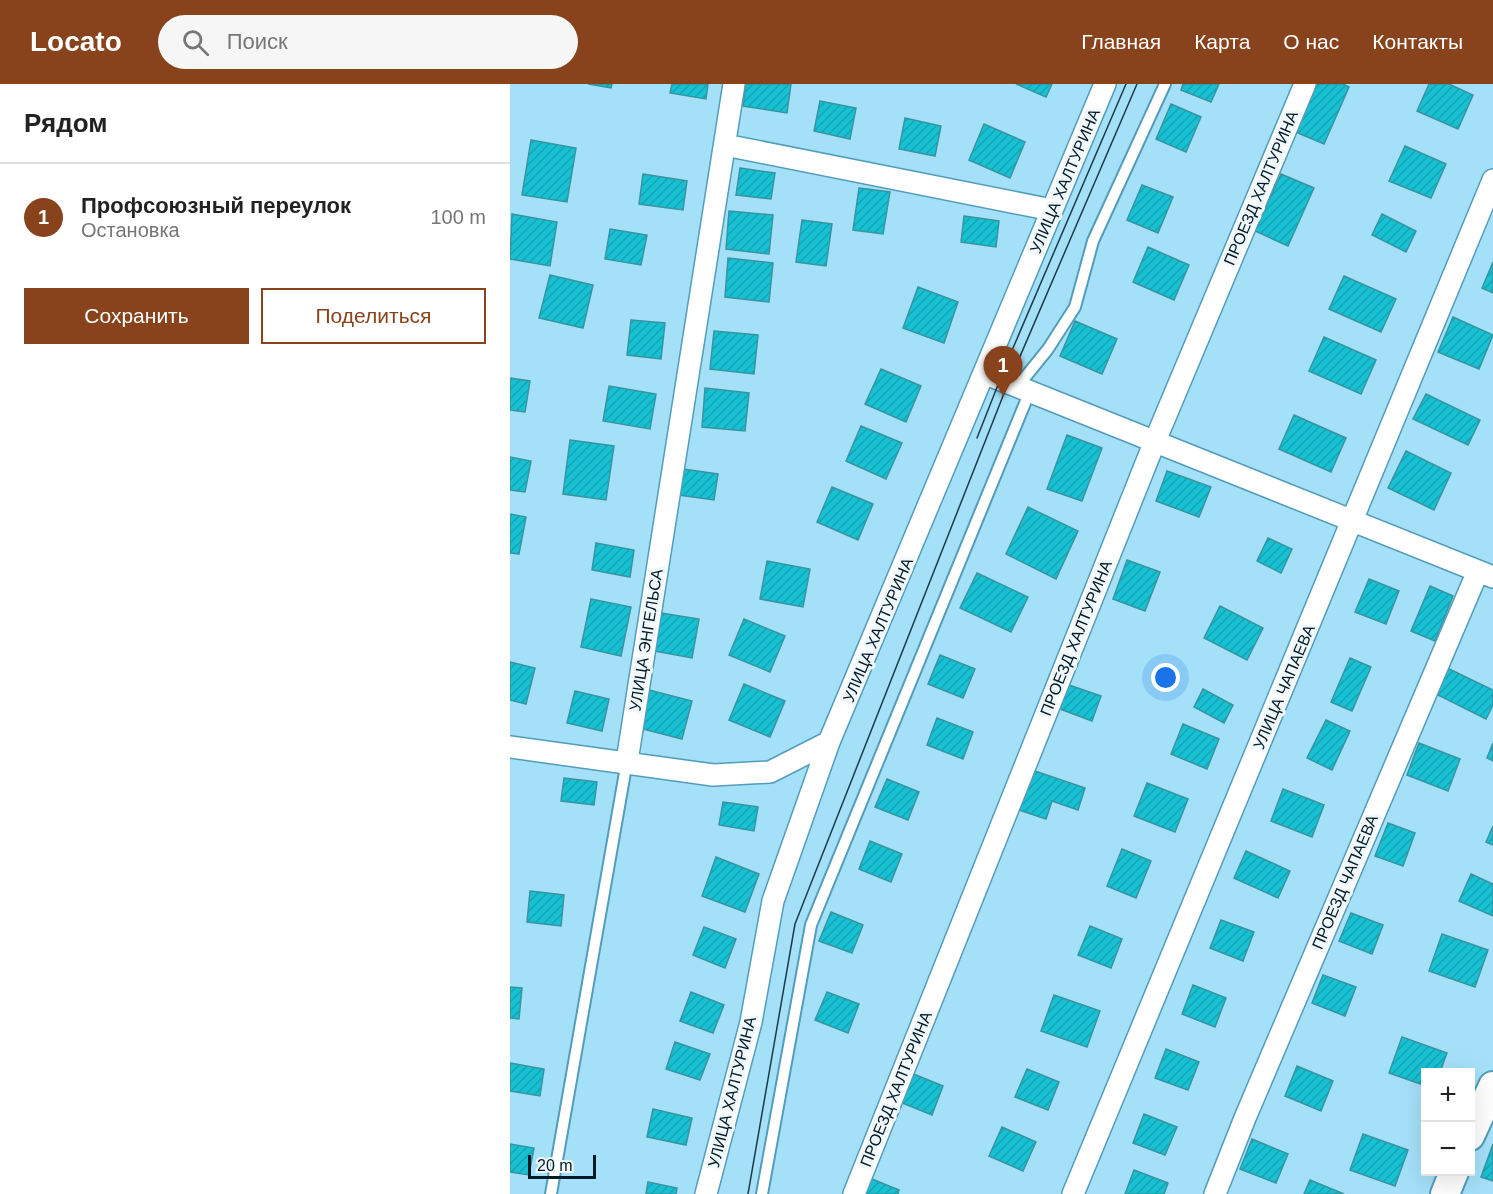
<!DOCTYPE html>
<html lang="ru">
<head>
<meta charset="utf-8">
<style>
  body { margin:0; font-family:Helvetica,sans-serif; background:#f6f6f6; color:#222 }
  .controls { position:absolute; right:18px; bottom:18px; display:grid; overflow:hidden; border-radius:0px; box-shadow:0 6px 24px #0002 }
  .controls button { width:54px; height:54px; display:grid; place-items:center; padding:0; border:0; border-bottom:2px solid #e0e0e0; background:#fff; color:#222; font:30px sans-serif }
  .scale { position:absolute; left:18px; bottom:15px; width:68px; box-sizing:border-box; padding-left:6px; border:3px solid #001b27; border-top:0; font-size:16px; line-height:21px; white-space:nowrap; color:#001b27; -webkit-text-stroke:4px #f1f8fb; paint-order:stroke }
  .you { position:absolute; left:656px; top:594px; width:21px; height:21px; margin:-15px; border:4px solid #fff; border-radius:50%; background:#1a73e8; box-shadow:0 0 0 9px #1a73e833 }
  .badge { display:grid; place-items:center; width:39px; height:39px; border-radius:50%; background:#88431c; color:#fff; font-size:20px; font-weight:700 }
  .pin { position:absolute; translate:-50% -50px; filter:drop-shadow(0 2px 3px #0008) }
  .pin::after { content:''; position:absolute; top:32px; width:21px; height:18px; background:inherit; clip-path:polygon(0 0,100% 0,50% 100%) }
  .list { margin:0; padding:0; list-style:none }
  h2 { display:flex; justify-content:space-between; align-items:center; height:78px; margin:0; padding:0 24px; font-size:26px }
  h2 small { font-size:20px; font-weight:400; color:#767676 }
  .list li { display:grid; grid-template-columns:39px 1fr auto; gap:18px; align-items:center; box-sizing:border-box; height:108px; padding:0 24px; border-top:2px solid #e0e0e0 }
  .list b { display:block; font-size:22px; white-space:nowrap }
  .list p { margin:0; font-size:20px; white-space:nowrap; color:#767676 }
  .list em { font-size:20px; font-style:normal; color:#767676 }
  .actions { display:flex; gap:12px; padding:18px 24px }
  .actions a { flex:1; padding:14px 0; border:2px solid #88431c; border-radius:0px; text-align:center; font-size:21px; color:#88431c }
  .actions .main { background:#88431c; color:#fff }
  .icon { flex:none; width:33px; height:33px; fill:none; stroke:currentColor; stroke-width:2; stroke-linecap:round; stroke-linejoin:round }
  .map { position:relative; flex:none; width:983px; height:1110px; overflow:hidden }
  header { display:flex; align-items:center; gap:36px; box-sizing:border-box; height:84px; padding:0 30px; background:#88431c; color:#fff }
  header strong { font-size:28px }
  nav { display:flex; gap:33px; margin-inline-start:auto; font-size:21px }
  .search { width:420px; height:54px; background:#f6f6f6; display:flex; align-items:center; gap:15px; box-sizing:border-box; padding:0 21px; border-radius:33px; color:#767676; font-size:22px }
  main { display:flex }
  aside { flex:1; background:#fff }
  .map>svg:first-child { display:block }
  .building { fill:url(#building-hatch); stroke:#3894a0; stroke-width:1.5 }
  .lines { fill:none; stroke-linecap:round; stroke-linejoin:round }
  .lane-casing { stroke:#529dbb; stroke-width:14 }
  .street-casing { stroke:#529dbb; stroke-width:24 }
  .secondary-casing { stroke:#529dbb; stroke-width:32 }
  .lane { stroke:#fff; stroke-width:10 }
  .street { stroke:#fff; stroke-width:21 }
  .secondary { stroke:#fff; stroke-width:28 }
  .tram { stroke:#1c3c4b; stroke-width:1.5 }
  .labels { text-anchor:middle; dominant-baseline:central; stroke-width:6; stroke-linejoin:round; paint-order:stroke }
  .street-label { font-size:16px; fill:#001b27; stroke:#f1f8fb }
</style>
</head>
<body>
<header>
<strong>Locato</strong>
<div class="search"><svg class="icon" aria-label="search" viewBox="0 0 24 24"><circle cx="10" cy="10" r="6"/><path d="M15 15l6 6"/></svg>Поиск</div>
<nav><a>Главная</a><a>Карта</a><a>О нас</a><a>Контакты</a></nav>
</header>
<main>
<aside>
<h2>Рядом<small></small></h2>
<ul class="list">
<li><span class="badge">1</span><div><b>Профсоюзный переулок</b><p>Остановка</p></div><em>100 m</em></li>
</ul>
<div class="actions"><a class="main">Сохранить</a><a>Поделиться</a></div>
</aside>
<div class="map">
<svg width="983" height="1110" viewBox="0 0 983 1110">
  <defs>
    <pattern id="building-hatch" width="6" height="6" patternUnits="userSpaceOnUse" patternTransform="scale(1.5)"><rect width="6" height="6" fill="#17c1d3"/><path d="M-1 1l2-2M0 6l6-6M5 7l2-2" fill="none" stroke="#14a5b5"/></pattern>
  </defs>
  <rect width="100%" height="100%" fill="#a5e0f9"/>
  <path class="building" d="M78 0H102L101 4Z
    M162 0H198L196 15 160 9Z
    M236 0H281L277 29 233 22Z
    M506 0H542L536 13Z
    M673 0H709L701 18 671 6Z
    M801 0H833L839 3 814 60 781 46Z
    M919 0H939L963 11 948 45 907 27Z
    M310 17 346 24 340 55 304 47Z
    M661 20 691 33 676 68 646 55Z
    M395 34 431 42 425 72 389 65Z
    M474 40 515 58 500 94 459 76Z
    M21 56 66 64 57 118 12 111Z
    M895 62 936 80 921 114 879 97Z
    M230 84 265 89 261 115 226 111Z
    M133 90 177 97 173 126 129 120Z
    M771 90 804 104 778 162 745 147Z
    M632 101 663 113 648 149 617 136Z
    M349 104 380 108 373 150 343 146Z
    M219 127 263 131 259 170 216 165Z
    M2 130 47 138 40 182 0 175Z
    M872 130 906 147 896 168 862 151Z
    M454 132 489 137 486 163 451 158Z
    M292 136 322 140 316 182 286 178Z
    M100 145 137 151 131 181 95 175Z
    M638 163 679 181 664 216 623 198Z
    M218 174 263 179 259 218 215 213Z
    M983 178V209L972 204Z
    M40 191 83 201 73 244 29 234Z
    M834 192 886 215 871 248 819 225Z
    M408 203 448 218 434 259 393 244Z
    M943 233 983 251 969 285 928 268Z
    M121 236 155 239 151 275 117 271Z
    M565 237 607 255 592 290 550 272Z
    M204 247 248 251 244 290 200 285Z
    M814 253 866 276 851 310 799 287Z
    M371 285 411 302 396 338 355 320Z
    M0 294 20 297 15 328 0 326Z
    M99 302 146 310 140 345 93 337Z
    M195 304 239 309 235 347 192 343Z
    M916 310 970 336 958 361 903 335Z
    M784 331 836 354 821 388 769 365Z
    M351 342 392 359 376 395 336 377Z
    M557 351 592 364 572 417 537 405Z
    M60 356 104 362 96 416 53 410Z
    M896 367 941 389 924 426 878 404Z
    M0 373 21 377 15 408 0 406Z
    M173 385 208 390 204 416 169 411Z
    M657 387 701 403 689 433 646 417Z
    M322 403 363 420 348 456 307 438Z
    M518 423 568 447 546 495 496 470Z
    M0 430 16 433 9 470 0 469Z
    M758 454 782 465 771 489 747 477Z
    M86 459 124 466 120 493 82 486Z
    M617 476 650 488 635 527 603 515Z
    M257 477 300 485 293 523 250 515Z
    M467 489 518 513 501 548 450 524Z
    M859 495 889 507 876 540 845 528Z
    M920 502 943 512 925 557 901 547Z
    M81 515 121 523 111 572 71 563Z
    M710 522 753 544 737 576 694 554Z
    M145 528 189 535 182 574 138 566Z
    M234 535 275 552 260 588 219 571Z
    M430 571 465 585 453 614 418 600Z
    M840 574 861 583 842 627 821 618Z
    M0 578 25 584 16 620 0 616Z
    M935 583 983 606V621L976 635 922 608Z
    M234 600 275 617 260 653 219 636Z
    M559 601 591 612 582 637 550 625Z
    M693 605 723 621 714 639 684 623Z
    M139 606 182 617 172 655 129 644Z
    M65 607 99 615 92 647 57 639Z
    M427 634 463 648 453 675 417 661Z
    M816 636 840 647 822 686 797 674Z
    M673 640 709 655 697 685 661 670Z
    M909 659 950 675 938 707 897 691Z
    M983 659V677L977 674Z
    M522 686 575 704 568 726 542 717 536 735 509 726Z
    M54 694 87 698 84 721 51 717Z
    M377 695 409 708 398 736 365 723Z
    M637 699 678 715 665 748 624 732Z
    M773 705 814 721 802 753 761 737Z
    M213 718 248 723 244 747 209 741Z
    M878 739 905 749 893 782 865 772Z
    M983 742V761L976 758Z
    M360 757 392 770 381 798 349 785Z
    M612 765 641 777 626 814 597 802Z
    M736 767 780 787 768 814 724 794Z
    M206 773 249 790 235 828 192 812Z
    M961 790 983 800V832L949 817Z
    M20 807 54 811 51 842 17 838Z
    M321 828 353 841 342 869 309 857Z
    M841 829 873 841 862 870 829 857Z
    M711 836 744 848 733 877 700 864Z
    M580 842 612 855 601 884 568 871Z
    M194 843 226 855 215 884 183 871Z
    M932 850 978 866 965 903 919 887Z
    M813 891 846 903 835 932 802 919Z
    M683 901 716 914 705 943 672 930Z
    M0 903 12 904 9 935 0 934Z
    M181 908 214 921 203 949 170 937Z
    M317 908 349 920 338 949 305 936Z
    M544 911 590 927 577 963 531 947Z
    M892 953 937 969 930 988H916V1002L879 989Z
    M165 958 200 970 190 996 156 985Z
    M656 965 689 978 678 1006 645 994Z
    M0 979 34 985 30 1012 0 1007Z
    M787 982 823 997 811 1027 775 1012Z
    M517 985 549 998 538 1026 505 1013Z
    M401 989 433 1002 422 1031 390 1018Z
    M143 1025 182 1034 176 1061 137 1053Z
    M634 1030 667 1043 655 1071 623 1059Z
    M492 1043 526 1058 513 1087 479 1072Z
    M853 1050 898 1066 885 1102 840 1086Z
    M742 1055 778 1070 766 1099 730 1085Z
    M0 1060 24 1064 19 1091 0 1088Z
    M983 1060V1097L971 1093Z
    M624 1086 658 1099 654 1110H615Z
    M357 1093 389 1106 388 1110H350Z
    M800 1096 834 1110H794Z
    M138 1098 167 1104 166 1110H136Z"/>
  <g class="lines">
    <g class="lane-casing">
      <path id="lane" d="M508 302 538 265 565 223 583 157 655 0
        M41 1110 117 677
        M252 1110 301 841 520 307"/>
    </g>
    <g class="street-casing">
      <path id="street" d="M215 61 542 126
        M476 290 983 493
        M0 663 203 691 260 688 319 658
        M117 677 224 0
        M196 1110 241 938 263 817 319 658 595 0
        M344 1110 645 357 795 0
        M563 1110 983 96
        M705 1110 735 1034 968 487"/>
    </g>
    <g class="secondary-casing">
      <path id="secondary" d="M960 1052 983 1002
        M935 1110 944 1088"/>
    </g>
    <use href="#lane" class="lane"/>
    <use href="#street" class="street"/>
    <use href="#secondary" class="secondary"/>
    <path class="tram" d="M467 354 497 278 616 0
      M238 1110 285 840 493 312 627 0"/>
  </g>
  <g class="labels">
    <g class="street-label">
      <text transform="translate(555 97) rotate(-67)">УЛИЦА ХАЛТУРИНА</text>
      <text transform="translate(751 104) rotate(-67)">ПРОЕЗД ХАЛТУРИНА</text>
      <text transform="translate(368 546) rotate(-67)">УЛИЦА ХАЛТУРИНА</text>
      <text transform="translate(566 554) rotate(-68)">ПРОЕЗД ХАЛТУРИНА</text>
      <text transform="translate(136 556) rotate(-81)">УЛИЦА ЭНГЕЛЬСА</text>
      <text transform="translate(774 603) rotate(-67)">УЛИЦА ЧАПАЕВА</text>
      <text transform="translate(835 798) rotate(-67)">ПРОЕЗД ЧАПАЕВА</text>
      <text transform="translate(386 1005) rotate(-68)">ПРОЕЗД ХАЛТУРИНА</text>
      <text transform="translate(222 1008) rotate(-76)">УЛИЦА ХАЛТУРИНА</text>
    </g>
  </g>
</svg>
<div class="controls">
<button>+</button>
<button>−</button>
</div>
<div class="scale">20 m</div>
<div class="you"></div>
<div class="pin badge" style="left:493px;top:312px">1</div>
</div>
</main>
</body>
</html>
